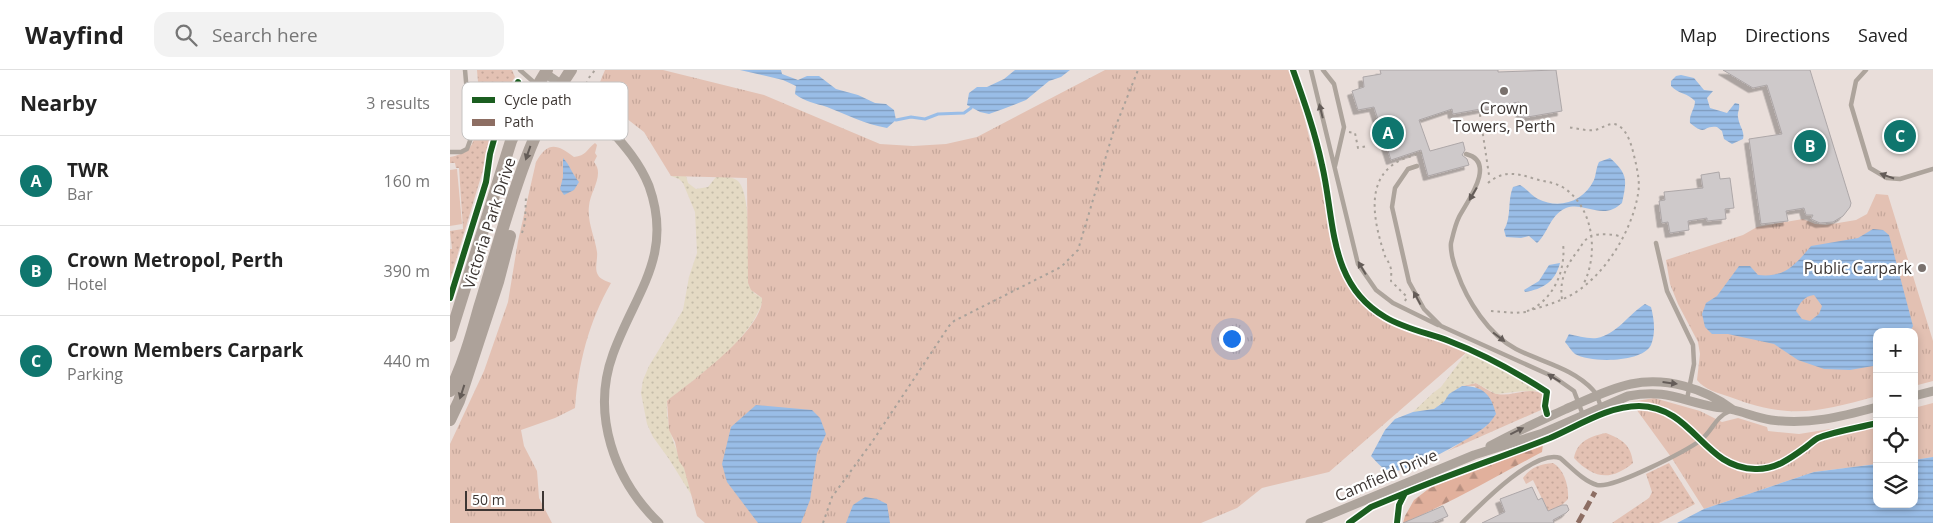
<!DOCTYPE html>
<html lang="en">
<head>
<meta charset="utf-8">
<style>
  body { margin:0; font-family:"Open Sans",sans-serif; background:#f2f2f2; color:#222 }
  .controls { position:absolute; right:15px; bottom:15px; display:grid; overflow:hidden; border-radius:10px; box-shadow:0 2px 8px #0003 }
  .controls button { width:45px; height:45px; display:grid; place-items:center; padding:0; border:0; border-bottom:1px solid #e0e0e0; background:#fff; color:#222; font:25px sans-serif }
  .scale { position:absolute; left:15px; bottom:12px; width:79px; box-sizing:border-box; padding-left:5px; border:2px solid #3d3633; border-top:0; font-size:14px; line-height:18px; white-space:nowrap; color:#3d3633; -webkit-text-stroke:4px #fff; paint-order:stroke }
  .you { position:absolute; left:781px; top:268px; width:18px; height:18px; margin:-12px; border:4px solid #fff; border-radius:50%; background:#1a73e8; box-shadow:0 0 0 8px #1a73e833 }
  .badge { display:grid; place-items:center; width:32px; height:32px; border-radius:50%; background:#0f766e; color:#fff; font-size:16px; font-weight:700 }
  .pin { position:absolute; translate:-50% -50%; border:2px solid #fff; box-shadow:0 1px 5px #0006 }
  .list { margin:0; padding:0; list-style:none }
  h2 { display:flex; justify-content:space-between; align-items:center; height:65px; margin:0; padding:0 20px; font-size:21px }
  h2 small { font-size:16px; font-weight:400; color:#767676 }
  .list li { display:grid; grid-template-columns:32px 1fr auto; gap:15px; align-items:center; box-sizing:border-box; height:90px; padding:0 20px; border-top:1px solid #e0e0e0 }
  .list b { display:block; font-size:19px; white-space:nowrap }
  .list p { margin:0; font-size:16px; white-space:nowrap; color:#767676 }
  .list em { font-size:16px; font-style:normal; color:#767676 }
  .icon { flex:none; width:28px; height:28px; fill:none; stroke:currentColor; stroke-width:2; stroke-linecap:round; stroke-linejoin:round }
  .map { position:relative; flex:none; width:1483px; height:453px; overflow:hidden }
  header { display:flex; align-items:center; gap:30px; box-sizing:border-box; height:70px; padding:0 25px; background:#fff; border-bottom:1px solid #e0e0e0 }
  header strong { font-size:24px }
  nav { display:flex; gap:28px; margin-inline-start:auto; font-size:18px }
  .search { width:350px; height:45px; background:#f2f2f2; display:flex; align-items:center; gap:12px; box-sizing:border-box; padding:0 18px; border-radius:15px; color:#767676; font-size:19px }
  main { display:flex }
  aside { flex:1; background:#fff }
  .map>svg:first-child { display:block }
  .grass { fill:url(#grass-dots) }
  .forest { fill:url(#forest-firs) }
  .sand { fill:url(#sand-dots) }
  .park { fill:url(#park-tufts) }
  .pitch { fill:#e3c1b3 }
  .water { fill:url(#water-rules); fill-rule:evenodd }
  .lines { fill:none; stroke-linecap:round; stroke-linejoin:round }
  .stream { stroke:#99bde7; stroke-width:3 }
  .building { fill:#cec9ca; stroke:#ada7a8; filter:url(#shadow) }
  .path { stroke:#a8a19a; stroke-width:2; stroke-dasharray:2.5 4; stroke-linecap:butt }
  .lane { stroke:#ada49c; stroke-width:4.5 }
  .street { stroke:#ada49c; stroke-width:9 }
  .secondary { stroke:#ada29a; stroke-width:12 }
  .quiet { stroke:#8d6e63; stroke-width:5; stroke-dasharray:10 5; stroke-linecap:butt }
  .cycleway-casing { stroke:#fff; stroke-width:9 }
  .cycleway { stroke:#1b5e20; stroke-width:6 }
  .oneway { fill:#645c58 }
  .oneway2 { fill:#645c57 }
  .poi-dot { fill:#79716d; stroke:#fff; stroke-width:2 }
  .labels { text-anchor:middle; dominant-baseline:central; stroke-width:4.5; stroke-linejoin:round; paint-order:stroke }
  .poi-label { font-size:16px; fill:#3d3633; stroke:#fff }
  .street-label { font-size:16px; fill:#3d3633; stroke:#fff }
  .key { fill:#fff; stroke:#c5c3c2; stroke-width:1 }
  .key-label { font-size:14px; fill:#3d3633 }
</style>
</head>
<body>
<header>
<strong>Wayfind</strong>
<div class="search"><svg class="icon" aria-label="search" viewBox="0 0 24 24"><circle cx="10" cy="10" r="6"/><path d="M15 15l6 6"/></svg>Search here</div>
<nav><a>Map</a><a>Directions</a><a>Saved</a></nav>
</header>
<main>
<aside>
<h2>Nearby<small>3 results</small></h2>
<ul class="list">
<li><span class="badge">A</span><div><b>TWR</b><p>Bar</p></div><em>160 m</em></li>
<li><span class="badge">B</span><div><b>Crown Metropol, Perth</b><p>Hotel</p></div><em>390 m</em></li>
<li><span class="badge">C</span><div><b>Crown Members Carpark</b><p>Parking</p></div><em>440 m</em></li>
</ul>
</aside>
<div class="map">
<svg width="1483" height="453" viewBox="0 0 1483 453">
  <defs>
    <pattern id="grass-dots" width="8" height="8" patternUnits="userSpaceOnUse" patternTransform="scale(1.25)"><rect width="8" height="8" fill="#e3c1b3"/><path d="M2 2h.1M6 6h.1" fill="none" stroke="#c4a69a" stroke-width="1.8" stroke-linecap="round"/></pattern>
    <pattern id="forest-firs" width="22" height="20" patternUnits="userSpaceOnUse" patternTransform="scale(1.25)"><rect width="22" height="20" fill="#e1b09c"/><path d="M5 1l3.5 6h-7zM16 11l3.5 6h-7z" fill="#b89080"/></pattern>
    <pattern id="sand-dots" width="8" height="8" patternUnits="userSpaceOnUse" patternTransform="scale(1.25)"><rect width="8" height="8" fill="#e4dac4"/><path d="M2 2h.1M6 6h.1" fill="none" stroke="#c4bca9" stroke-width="1.8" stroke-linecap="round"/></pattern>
    <pattern id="park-tufts" width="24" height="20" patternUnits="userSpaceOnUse" patternTransform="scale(1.25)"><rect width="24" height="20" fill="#e3c1b3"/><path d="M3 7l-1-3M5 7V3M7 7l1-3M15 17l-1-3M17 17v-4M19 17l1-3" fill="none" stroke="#c4a69a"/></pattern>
    <pattern id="water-rules" width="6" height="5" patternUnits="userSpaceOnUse" patternTransform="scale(1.25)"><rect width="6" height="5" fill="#99bde7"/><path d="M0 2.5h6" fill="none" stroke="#7e9abc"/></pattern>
    <filter id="shadow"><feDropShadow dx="-4.5" dy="4.5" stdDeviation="0" flood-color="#0004"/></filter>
  </defs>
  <rect width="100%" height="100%" fill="#e9deda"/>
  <path class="grass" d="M27 0H62L65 7 60 14 39 70 33 100 0 210V179H2L0 161 13 159 9 98H6L5 93H0V87C16 84 25 77 25 60L32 59Z
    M1026 313C1032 316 1038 321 1044 323 1060 329 1077 315 1093 324L1091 340 998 381 1036 356 1025 316H1012Z
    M1156 363C1173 370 1181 375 1183 393 1160 412 1143 408 1124 388 1127 371 1141 366 1156 363Z
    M1103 393C1114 399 1119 416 1118 429L1112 435 1098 441 1083 410 1076 414 1073 408C1081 397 1090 394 1103 393Z
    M1219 393 1245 434 1209 453H1162L1199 428 1202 422 1196 404Z"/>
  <path class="forest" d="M1093 374 1092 382C1047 406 1004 431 958 451L959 453H953L955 446 964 430 981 417Z"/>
  <path class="sand" d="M221 106H236L238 113 246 119 258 117 266 107C273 107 283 106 288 111 302 125 298 192 298 213L304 223 312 228V233C297 274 251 304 217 331 215 354 225 378 235 399 238 407 239 417 242 426L219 389 203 367 197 354 191 323 193 310 199 296 233 240 239 207 247 183 245 142 233 113 229 109Z
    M1017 282 1056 301 1088 321H1074L1046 324 1026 313 1012 316 999 324 994 332 984 339 963 342 983 323 991 317Z"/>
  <path class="park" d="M155 0H213L314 25 430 74 463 76 496 74 527 67 655 0H842L873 121 889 196 935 247 1017 282 879 402 812 418 787 438 751 453H255L247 446 234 398 229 391 225 372 219 360 217 331C241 312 314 260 312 228L301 220 298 213 297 108 221 106 194 62 145 24Z
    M145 73 147 75 145 83 147 86 144 92C155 105 140 121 139 136 137 152 145 167 147 182 148 189 144 199 148 205 150 209 156 211 161 213 139 251 128 294 125 338L105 348 71 360 74 376 87 401 89 428 102 453H0V374L34 301 58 232 68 171 86 92C98 71 107 74 124 87 136 86 137 79 145 73Z
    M1426 124 1438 125 1483 271V311L1464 316V262H1427V326C1368 342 1340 350 1280 327 1268 323 1255 320 1247 310L1250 284 1248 272 1228 234 1220 214 1216 190 1293 165 1307 157 1353 149 1365 154 1376 155 1406 150 1417 144Z
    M1204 328 1250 341 1272 352 1288 348 1317 357 1318 361 1349 364 1393 357 1427 348V394L1364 402 1254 439 1221 387 1181 332Z
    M1483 333V387L1464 390V338Z"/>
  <path class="pitch" d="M7 99 12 154 0 156V100Z"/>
  <path class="water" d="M290 0H331L332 4 348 10 357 6H369L386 19 408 25 425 33 436 34 444 40 446 50 437 58C415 54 397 45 377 37 365 33 355 32 345 24L346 16 333 10Z
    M565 0H620L611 7 599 11 576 30 553 39 539 44 530 42 517 35 519 23 527 17H537L554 9Z
    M1231 5 1244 8 1254 20 1263 21 1257 28 1260 38 1277 43 1285 33 1289 34C1290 40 1287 42 1288 47 1289 56 1295 61 1293 69L1282 74 1274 69 1272 61 1267 57C1252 55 1257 67 1240 53 1239 44 1245 39 1245 31 1238 23 1228 24 1221 16V11L1226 6Z
    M113 88C120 95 122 104 129 112L124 120 114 125 110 119 113 107Z
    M1160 88C1178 104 1177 110 1172 133 1169 135 1166 138 1163 139 1148 146 1131 132 1116 138 1099 146 1099 162 1087 173L1079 166 1071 168 1056 167 1054 160C1062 146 1057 131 1063 117L1070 115C1077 119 1082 126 1088 129 1110 140 1134 131 1144 110 1146 105 1146 98 1149 92Z
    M1423 159 1433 160 1439 165 1463 256 1460 262H1427V291L1423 296 1400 300 1374 299 1348 290 1324 274 1278 264H1262L1255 257 1252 244 1256 233 1267 226 1289 196H1300L1308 205C1335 208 1345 195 1361 176L1408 168ZM1364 225 1372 236 1369 244 1360 251 1352 249 1346 241C1350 233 1354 226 1364 225Z
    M1110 193C1105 212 1093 219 1075 222L1074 220 1089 211 1099 195Z
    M1195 234 1201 237C1204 249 1206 262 1201 275 1192 293 1140 293 1125 284 1121 281 1118 275 1115 272L1119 264C1127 266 1138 269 1147 268 1166 265 1179 244 1195 234Z
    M1012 316C1034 316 1041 325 1046 344 1043 348 1040 353 1036 356 1022 368 956 405 939 401 932 399 926 391 921 386L935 360 945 349 963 342 984 339 994 332 999 324Z
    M306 335 362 340 370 348 376 364 367 383 360 430 351 453H308L277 412 272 394 281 357Z
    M1483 387V453H1227L1254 439 1364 402 1427 394V434H1464V390Z
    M415 427 427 429 437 434 440 453H396L403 435Z"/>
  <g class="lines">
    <path class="stream" d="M446 50 461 47 475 49 488 44 514 43 521 38"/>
  </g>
  <path class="building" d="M930 0H1048V2L1106 0 1112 41 1072 48 1069 32 1003 44 1002 39 969 50 980 81 1013 72 1015 80 1012 85 1017 89 1019 95 978 106 971 80 941 90 924 37 908 40 902 21 914 17 913 7 931 4Z
    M1273 0H1360L1401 133 1400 137 1393 146 1383 152 1370 153 1361 149 1363 145H1356L1354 138 1336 141 1338 151 1311 154 1299 69 1332 64 1317 15 1303 18Z
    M1269 102 1270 109 1280 108 1284 138 1275 139 1276 149 1257 151V148L1238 151 1239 160 1220 163 1218 152 1212 153 1209 131 1215 130 1214 122 1253 118 1251 105Z
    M1082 417 1088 430 1092 428 1098 441 1112 435H1117L1119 440 1116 443 1103 450 1104 453H1032L1055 442 1050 429Z
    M993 436 998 446 982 453H953Z"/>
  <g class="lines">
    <path class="path" d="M134 20 138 9 145 0
      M1037 44 1030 45 1039 105
      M899 62 905 63 908 78 918 76
      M100 65 112 51
      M1038 113C1053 100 1067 103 1085 109 1095 112 1105 112 1114 118 1144 138 1149 185 1133 215
      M72 163 75 153 76 126
      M1112 229C1109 209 1117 194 1130 178 1132 174 1136 168 1141 166 1149 163 1164 164 1172 167
      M955 231 957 227 941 211C941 207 942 200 940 196 939 192 936 189 935 186 926 159 915 118 940 97 949 89 961 86 972 83
      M1082 239C1105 227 1116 198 1113 174
      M1041 241 1065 243 1076 242
      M1077 241C1092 237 1109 232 1123 224 1155 205 1182 161 1188 124 1190 114 1188 104 1186 94 1183 82 1180 63 1169 56 1160 50 1153 59 1144 60 1136 61 1126 58 1117 57
      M373 453 382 427 422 372 499 256 504 251 611 197 628 180 663 63 688 0"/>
    <path class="lane" d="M70 0 87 15
      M861 0 908 194 926 220 943 233 988 255
      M873 0 884 14 894 57 885 96
      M1416 0 1406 11 1401 35 1420 98 1437 108 1450 109 1483 99
      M0 82H11L17 79 21 68 15 0
      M1016 84C1048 92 1016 133 1009 147 1005 155 1003 165 1001 173 1000 181 1004 195 1007 202 1017 231 1039 265 1066 279 1091 292 1123 298 1143 320 1147 324 1149 331 1151 337
      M967 96 958 99 945 118 942 137 959 212 974 239 991 256 1104 307 1124 321 1133 345
      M1206 173 1217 221 1243 275 1244 294 1237 329
      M1012 453C1030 435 1084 379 1110 388 1121 397 1133 411 1147 415 1163 419 1236 381 1251 370 1263 360 1265 347 1280 341"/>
    <path class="street" d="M95 3C110 14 127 24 141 37 147 42 153 50 158 57 174 75 190 93 199 116 224 186 185 223 163 284 141 344 164 410 209 453
      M88 16 134 50 164 66
      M1464 326 1483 321
      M1040 376C1065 362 1090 351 1116 339 1137 330 1158 319 1181 314 1216 307 1254 318 1282 339
      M860 453 1024 385 1093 363 1178 326C1217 319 1229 330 1265 337 1271 338 1278 338 1284 340 1296 343 1308 348 1321 350 1359 355 1390 347 1427 337"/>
    <path class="secondary" d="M0 266 61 71 78 32 97 0
      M0 321C13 295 21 267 29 238 54 158 73 71 121 0
      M0 350 9 331 48 212 60 166"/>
    <path class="quiet" d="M1128 453 1145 422"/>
    <g class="cycleway-casing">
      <path id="cycleway" d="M843 0C854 31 865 62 872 95 885 150 878 214 935 247 955 259 978 263 999 271 1033 284 1066 302 1097 322L1095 336 1097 344
        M0 228 36 112 40 84 45 66 68 12
        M899 453 921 437 955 423
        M947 453 949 435 955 423C1003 403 1052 387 1100 368 1128 356 1158 336 1189 336 1244 337 1253 398 1305 399 1325 400 1341 388 1356 377 1360 374 1364 370 1368 368 1386 361 1408 358 1427 353"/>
    </g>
    <use href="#cycleway" class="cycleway"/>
  </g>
  <defs><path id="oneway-solid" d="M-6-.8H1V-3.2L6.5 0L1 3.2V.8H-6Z" transform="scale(1.25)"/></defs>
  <g class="oneway">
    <use href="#oneway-solid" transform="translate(871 41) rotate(-104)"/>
    <use href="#oneway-solid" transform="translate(1437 106) rotate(-161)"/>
    <use href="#oneway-solid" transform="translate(1023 124) rotate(121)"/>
    <use href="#oneway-solid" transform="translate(912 198) rotate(-121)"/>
    <use href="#oneway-solid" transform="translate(967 228) rotate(-118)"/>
    <use href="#oneway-solid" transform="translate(1049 267) rotate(37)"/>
    <use href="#oneway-solid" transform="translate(1104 308) rotate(-149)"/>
    <use href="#oneway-solid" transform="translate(1220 313) rotate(7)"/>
    <use href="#oneway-solid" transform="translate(1067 361) rotate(-26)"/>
  </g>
  <g class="oneway2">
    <use href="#oneway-solid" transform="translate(78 83) rotate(109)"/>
    <use href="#oneway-solid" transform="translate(12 322) rotate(108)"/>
  </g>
  <g class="poi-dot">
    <circle cx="1054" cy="21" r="5"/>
    <circle cx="1472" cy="198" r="5"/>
  </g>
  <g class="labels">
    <g class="poi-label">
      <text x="1054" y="38">Crown<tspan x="1054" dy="18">Towers, Perth</tspan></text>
      <text x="1462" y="198" text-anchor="end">Public Carpark</text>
    </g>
    <g class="street-label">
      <text transform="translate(39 153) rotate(-72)">Victoria Park Drive</text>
      <text transform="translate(936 405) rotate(-23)">Camfield Drive</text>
    </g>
  </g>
  <rect x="12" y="12" width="166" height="58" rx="8" class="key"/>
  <rect x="22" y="27" width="23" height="6" fill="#1b5e20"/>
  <rect x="22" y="49" width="23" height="7" fill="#8d6e63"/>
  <g class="key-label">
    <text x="54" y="35">Cycle path</text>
    <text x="54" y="57">Path</text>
  </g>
</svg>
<div class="controls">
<button>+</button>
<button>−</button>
<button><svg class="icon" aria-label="locate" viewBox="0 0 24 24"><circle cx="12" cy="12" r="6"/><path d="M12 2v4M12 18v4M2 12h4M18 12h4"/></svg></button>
<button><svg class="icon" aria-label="layers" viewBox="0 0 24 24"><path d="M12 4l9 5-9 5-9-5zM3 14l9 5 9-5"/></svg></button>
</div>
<div class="scale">50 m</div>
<div class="you"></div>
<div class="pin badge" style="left:938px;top:63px">A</div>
<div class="pin badge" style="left:1360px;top:76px">B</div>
<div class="pin badge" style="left:1450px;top:66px">C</div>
</div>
</main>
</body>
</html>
